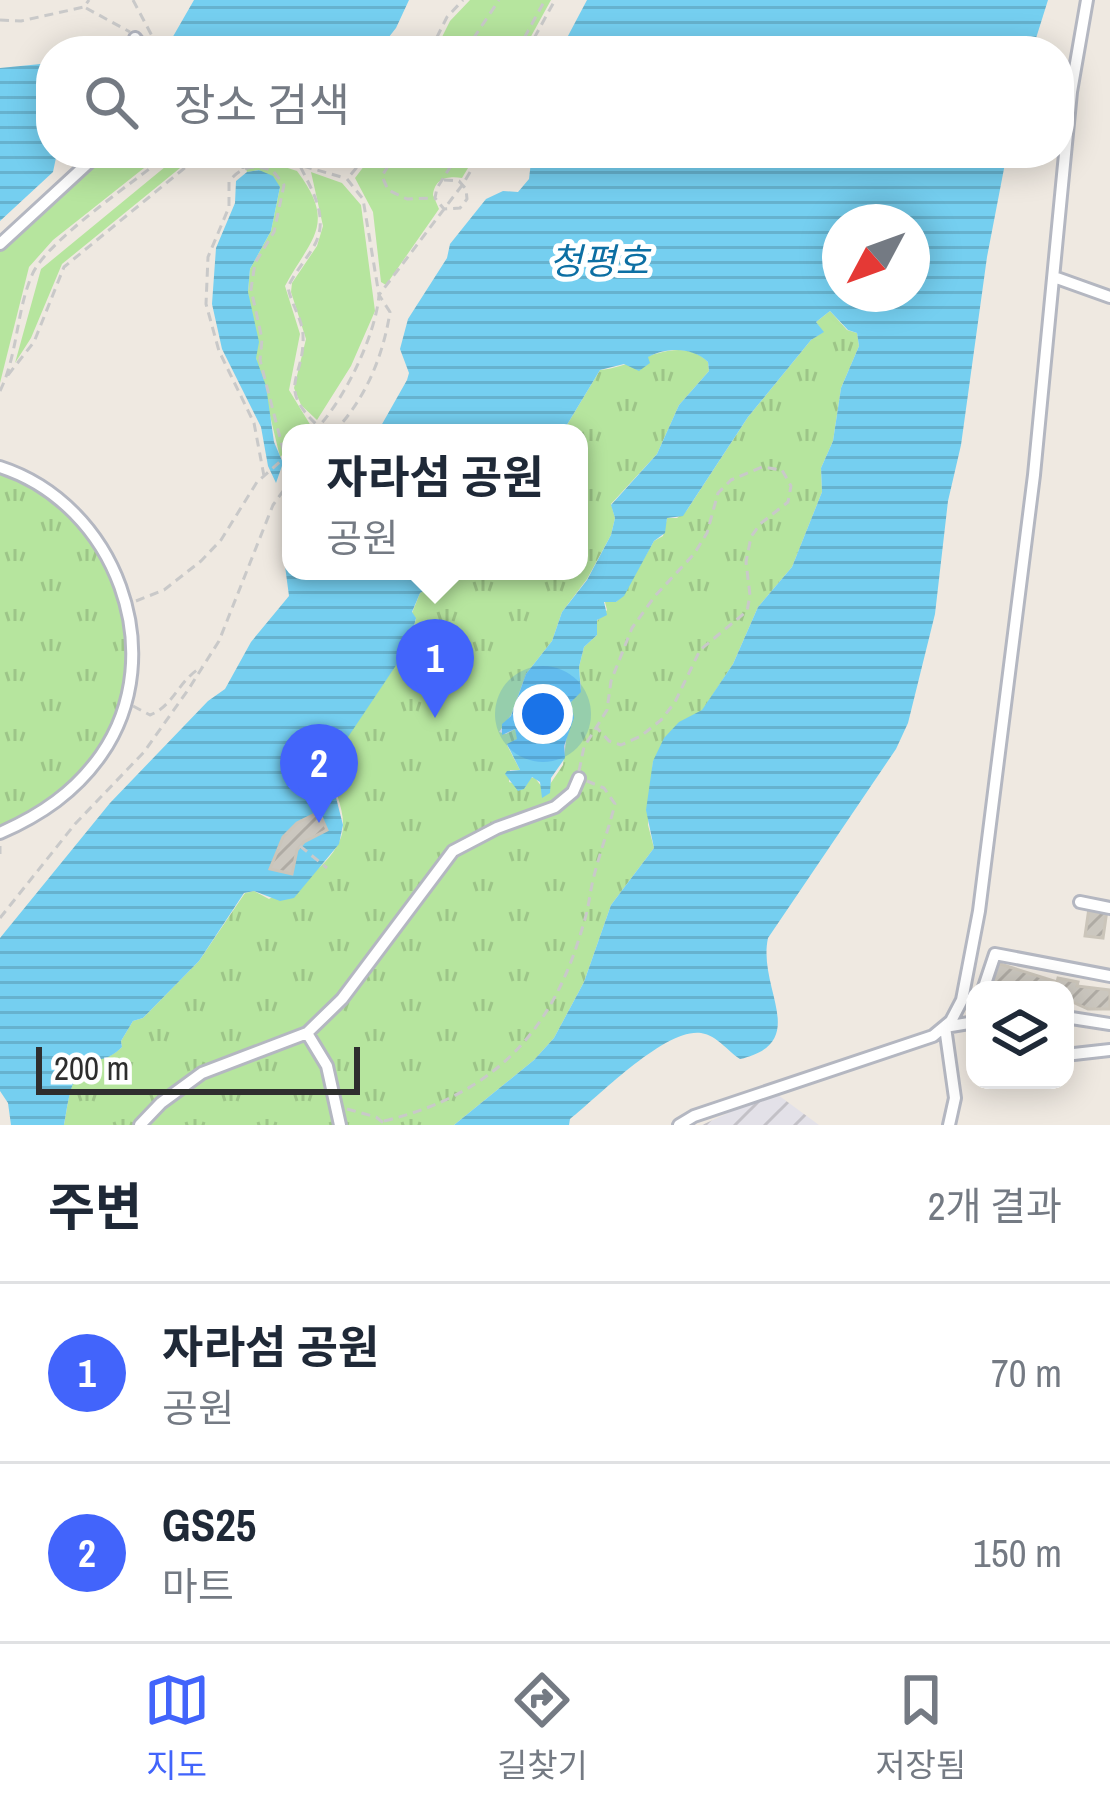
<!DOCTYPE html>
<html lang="ko">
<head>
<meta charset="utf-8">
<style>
  body { margin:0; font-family:"Archivo Narrow","Noto Sans KR",sans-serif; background:#f6f6f7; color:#1f2937 }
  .controls { position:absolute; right:36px; bottom:36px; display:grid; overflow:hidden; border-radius:24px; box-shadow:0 6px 30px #0003 }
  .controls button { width:108px; height:108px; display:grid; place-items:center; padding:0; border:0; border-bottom:3px solid #e0e1e3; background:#fff; color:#1f2937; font:60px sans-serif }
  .compass { position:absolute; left:822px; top:204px; width:108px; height:108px; border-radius:50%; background:#fff; box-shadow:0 6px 30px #0003; rotate:229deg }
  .scale { position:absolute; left:36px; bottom:30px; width:324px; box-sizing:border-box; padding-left:12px; border:6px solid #2e2e2e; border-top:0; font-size:33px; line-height:42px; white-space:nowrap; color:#2e2e2e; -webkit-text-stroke:9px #fff; paint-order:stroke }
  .you { position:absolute; left:543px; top:714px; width:42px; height:42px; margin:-30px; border:9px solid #fff; border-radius:50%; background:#1a73e8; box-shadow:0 0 0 18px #1a73e833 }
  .badge { display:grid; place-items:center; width:78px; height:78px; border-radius:50%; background:#4264fb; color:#fff; font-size:39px; font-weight:700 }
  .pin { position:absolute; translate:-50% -99px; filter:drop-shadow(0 3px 6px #0008) }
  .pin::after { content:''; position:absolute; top:63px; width:42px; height:36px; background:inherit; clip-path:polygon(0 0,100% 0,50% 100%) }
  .popup { position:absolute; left:282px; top:424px; width:306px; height:156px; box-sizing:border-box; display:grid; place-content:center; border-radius:24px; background:#fff; filter:drop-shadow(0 3px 9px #0005); font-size:39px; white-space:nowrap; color:#747a83 }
  .popup b { font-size:45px; color:#1f2937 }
  .popup::after { content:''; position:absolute; left:50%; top:100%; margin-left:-24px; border:24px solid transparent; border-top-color:#fff }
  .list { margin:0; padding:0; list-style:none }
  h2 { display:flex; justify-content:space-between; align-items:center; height:156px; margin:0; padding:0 48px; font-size:51px }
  h2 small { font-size:39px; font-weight:400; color:#747a83 }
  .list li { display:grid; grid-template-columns:78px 1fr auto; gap:36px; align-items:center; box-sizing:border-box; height:180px; padding:0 48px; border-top:3px solid #e0e1e3 }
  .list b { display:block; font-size:45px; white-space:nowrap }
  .list p { margin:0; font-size:39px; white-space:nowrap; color:#747a83 }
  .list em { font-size:39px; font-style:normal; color:#747a83 }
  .icon { flex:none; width:66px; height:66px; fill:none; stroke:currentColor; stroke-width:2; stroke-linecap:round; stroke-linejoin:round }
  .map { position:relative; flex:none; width:1110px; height:1125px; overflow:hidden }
  .search { position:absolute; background:#fff; box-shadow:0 6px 30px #0003; left:36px; right:36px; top:36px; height:132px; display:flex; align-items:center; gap:30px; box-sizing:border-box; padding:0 42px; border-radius:48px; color:#747a83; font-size:45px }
  .sheet { height:516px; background:#fff }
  nav { display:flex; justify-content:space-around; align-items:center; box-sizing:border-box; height:168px; border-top:3px solid #e0e1e3; background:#fff; font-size:33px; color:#747a83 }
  nav a { display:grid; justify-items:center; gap:6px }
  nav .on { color:#4264fb }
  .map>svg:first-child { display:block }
  .industrial { fill:url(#industrial-furrows) }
  .grass { fill:url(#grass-tufts) }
  .garden { fill:#b6e59e }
  .water { fill:url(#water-rules); fill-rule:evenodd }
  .building { fill:url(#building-hatch); stroke:#cbc5ba; stroke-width:3 }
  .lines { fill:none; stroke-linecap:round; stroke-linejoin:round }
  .minor-casing { stroke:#b4b7c1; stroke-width:16 }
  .path { stroke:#c9c9c9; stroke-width:3; stroke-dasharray:9 6; stroke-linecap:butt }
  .minor { stroke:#fff; stroke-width:10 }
  .labels { text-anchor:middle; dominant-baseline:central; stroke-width:10; stroke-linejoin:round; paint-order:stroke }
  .water-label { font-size:36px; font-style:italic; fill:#0d6fa3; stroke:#fff }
</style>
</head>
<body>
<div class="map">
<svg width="1110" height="1125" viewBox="0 0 1110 1125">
  <defs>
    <pattern id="industrial-furrows" width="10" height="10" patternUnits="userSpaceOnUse" patternTransform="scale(3)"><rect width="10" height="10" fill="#e3e1e8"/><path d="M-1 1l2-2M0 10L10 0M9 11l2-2" fill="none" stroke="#c3c1c7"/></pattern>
    <pattern id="grass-tufts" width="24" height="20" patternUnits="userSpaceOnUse" patternTransform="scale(3)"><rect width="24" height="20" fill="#b6e59e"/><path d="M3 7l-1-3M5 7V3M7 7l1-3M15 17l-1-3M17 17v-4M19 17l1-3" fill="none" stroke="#9dc588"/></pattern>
    <pattern id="water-rules" width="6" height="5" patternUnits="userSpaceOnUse" patternTransform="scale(3)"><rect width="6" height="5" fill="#75cff0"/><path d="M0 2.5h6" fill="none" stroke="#66b2ce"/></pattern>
    <pattern id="building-hatch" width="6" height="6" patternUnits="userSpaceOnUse" patternTransform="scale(3)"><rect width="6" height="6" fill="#cbc7bf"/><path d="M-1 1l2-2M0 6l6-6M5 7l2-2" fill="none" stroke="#afaba4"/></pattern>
  </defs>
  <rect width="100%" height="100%" fill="#efe9e1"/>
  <path class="industrial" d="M774 1092 819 1125H702Z"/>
  <path class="grass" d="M830 311 847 330 857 333 859 346 841 388 833 441 821 468 822 492 792 567 758 607 733 664 702 711 653 761 648 825 654 848 611 905 584 982 554 1038 534 1060 454 1125H64C68 1106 69 1078 85 1066 98 1056 105 1063 122 1047L121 1041 133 1021 143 1018 199 961 245 893 254 891 269 899C296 884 325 871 339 842 354 812 322 783 337 753 361 705 403 670 416 619L412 613 420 593 433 585 441 571H579V433H562L600 370C635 368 677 332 708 362L709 371 679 405 657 454 611 504 615 518 611 535 587 579 562 612 552 641 526 674 511 715 499 732 506 734 515 729 518 739 507 745 520 770H510L509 782 516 784 517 790 525 788 528 777 535 778 542 787V796L563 765 571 702 581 689 579 667 584 647 597 635V621L607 610 605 602H616L623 595 654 541 663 536 667 518H677L687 510 748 417 811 340 823 332 816 322Z
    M0 467 46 489 99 541 127 605 126 700 103 753 62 799 0 833Z"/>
  <path class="garden" d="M470 0H551L523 51H435L450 21Z
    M104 153H163L53 240 29 267 0 383V249Z
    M182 153 196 155 62 264 31 338 15 363 41 269Z
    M374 153H477L462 178C448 176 435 178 433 195L439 209 386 285 381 282 373 212 355 178Z
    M248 155 297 171C338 225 310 239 285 286L300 334 289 390 311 426 307 433H291V447L280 457 256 358 248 292 250 269 271 231 280 187 259 170 247 172 244 163Z
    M311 172 342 183 361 205 375 311 351 366 317 420 301 405 294 388 306 339 291 292 292 283 317 246 323 226Z"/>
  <path class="water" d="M194 0H409L396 28 378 51H152L149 45 163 47 171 40Z
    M587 0H1048L1032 51H560Z
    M51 63V153H57L53 172 0 221V68Z
    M532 153H1007L987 257 961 445 948 501 935 614 908 723 896 749 768 938C757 989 812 1042 740 1059 726 1050 718 1036 701 1033 665 1028 599 1096 570 1119L569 1125H454L534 1060 554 1038 584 982 611 905 654 848 646 810 653 761 664 738 679 722 702 710 733 664 758 607 792 567 822 492 821 468 833 441 841 388 859 346 857 333 848 330 830 311 816 322 824 332 811 340 748 417 683 516 667 518 665 533 654 541 624 596 616 602H604L607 615 597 620V635L584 647 579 667 581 692 571 702 574 718 564 746 565 758 551 778 550 793 542 798 540 782 532 777 524 789 518 791 505 774 507 771 520 770 507 744 517 739 515 729 502 735V724L511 716 526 674 552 641 562 612 587 580 611 535 615 518 611 505 657 454 679 405 709 371 708 362C692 347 667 347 648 357L650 363 639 371 624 364 600 370 562 433H377L407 380 409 373 400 349 408 319 447 258 450 244 486 199 503 191 518 192 529 179ZM840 222H912V294H840Z
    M259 170 273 176 280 187 271 231 250 269 248 292 259 342 256 358 266 386 274 442 283 463 276 483 268 466 261 427 222 349 212 304 216 248 235 203 236 181 247 172Z
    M291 554V571H441L433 585 420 593 412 612 416 618 409 646 336 755 331 778 343 825 339 844 294 898 280 901 254 891 244 893 199 961 143 1018 133 1021 121 1041 122 1047C106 1063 99 1056 86 1066 69 1078 68 1106 64 1125H11L8 1103 0 1091V938L110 803 208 701 225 689 251 642 289 596 285 566Z"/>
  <path class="building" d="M319 812 327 830 304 842 297 850 292 874 270 869 283 837 297 823Z
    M1089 908 1107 910 1103 938 1085 936Z
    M997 963 1057 982 1058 978 1078 982 1077 986 1110 990V1009H1088L1066 999 1065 1003V990L992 987Z"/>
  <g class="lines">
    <g class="minor-casing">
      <path id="minor" d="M135 38 145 51
        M0 244 99 153
        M1054 277 1110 297
        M0 467C115 504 172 653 101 755 75 792 41 815 0 833
        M1080 902 1110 908
        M983 990 995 954 1110 976
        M1065 1017 1110 1024
        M307 1033 327 1066 340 1125
        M1065 1055 1110 1050
        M140 1125 161 1103 202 1073 307 1033 342 999 453 851 497 828 555 807 573 792 579 778
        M679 1125 694 1116 933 1036 951 1021 962 1000 979 911 1034 475 1071 92 1087 0
        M949 1125 955 1098 945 1027 975 1022"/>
    </g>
    <path class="path" d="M133 0 160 51
      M86 8 130 32
      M0 20 21 21 84 7 89 0
      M430 51 447 17 463 0
      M465 51 499 0
      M517 51 545 0
      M527 51 555 0
      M243 153V169
      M259 153 299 164C312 190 330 218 314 246 306 260 295 272 288 287 291 304 302 318 303 335 305 380 275 385 318 426
      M396 153 382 176 388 190 407 199 435 198
      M303 166 345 178
      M444 180 459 181 466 189 467 199 460 208 444 209 435 198 437 188 459 153
      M8 375 34 342 64 267 203 153
      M0 391C18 354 16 312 32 275 46 241 138 179 170 153
      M312 433C342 406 376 335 379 295L463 184 481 153
      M333 433C365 400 383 357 390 312L379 295 363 199 347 179 369 153
      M264 476 254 423 219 351 206 304 208 257 229 207V182C240 166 256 164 273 171L284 185 274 232 255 263 251 289 262 339 260 360 285 457
      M136 601 164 590 201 561 221 540 257 482 291 452
      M133 706 150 715C174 706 179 679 202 667
      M579 771 584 747 607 710 611 681 632 628 655 596 694 554 707 533 718 493 731 480 762 467 782 470 791 486 788 502 760 524 751 537 746 562 750 595 747 611 700 650 675 702 661 720 641 736 621 745 609 741 597 728
      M0 846V854
      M300 846 327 868
      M0 918 75 824 144 752 188 690 219 641 273 505 291 480
      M347 1109 376 1117 386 1125
      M384 1121C495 1094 554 1031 584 922 589 907 590 891 594 876 600 852 609 828 615 804L604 788 587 781"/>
    <use href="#minor" class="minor"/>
  </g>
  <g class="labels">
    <g class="water-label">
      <text x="599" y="261">청평호</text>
    </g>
  </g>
</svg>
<div class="controls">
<button><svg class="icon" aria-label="layers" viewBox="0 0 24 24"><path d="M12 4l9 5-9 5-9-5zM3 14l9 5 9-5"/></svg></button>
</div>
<svg class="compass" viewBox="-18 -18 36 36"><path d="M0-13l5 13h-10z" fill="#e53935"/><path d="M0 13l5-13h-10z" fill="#747a83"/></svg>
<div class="scale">200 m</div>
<div class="you"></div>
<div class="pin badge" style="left:435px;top:718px">1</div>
<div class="popup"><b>자라섬 공원</b>공원</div>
<div class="pin badge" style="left:319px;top:823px">2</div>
<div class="search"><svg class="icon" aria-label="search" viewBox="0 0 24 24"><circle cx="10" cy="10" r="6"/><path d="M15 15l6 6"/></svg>장소 검색</div>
</div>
<section class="sheet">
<h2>주변<small>2개 결과</small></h2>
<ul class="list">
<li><span class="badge">1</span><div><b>자라섬 공원</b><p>공원</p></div><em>70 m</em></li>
<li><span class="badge">2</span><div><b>GS25</b><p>마트</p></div><em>150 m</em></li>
</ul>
</section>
<nav>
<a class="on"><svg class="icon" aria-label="map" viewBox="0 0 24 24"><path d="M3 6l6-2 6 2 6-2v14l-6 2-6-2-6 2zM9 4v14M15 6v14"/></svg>지도</a>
<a><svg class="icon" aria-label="directions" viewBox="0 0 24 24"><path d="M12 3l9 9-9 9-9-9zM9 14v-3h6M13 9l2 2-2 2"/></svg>길찾기</a>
<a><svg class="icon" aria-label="saved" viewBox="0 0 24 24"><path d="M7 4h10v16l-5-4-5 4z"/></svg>저장됨</a>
</nav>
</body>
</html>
